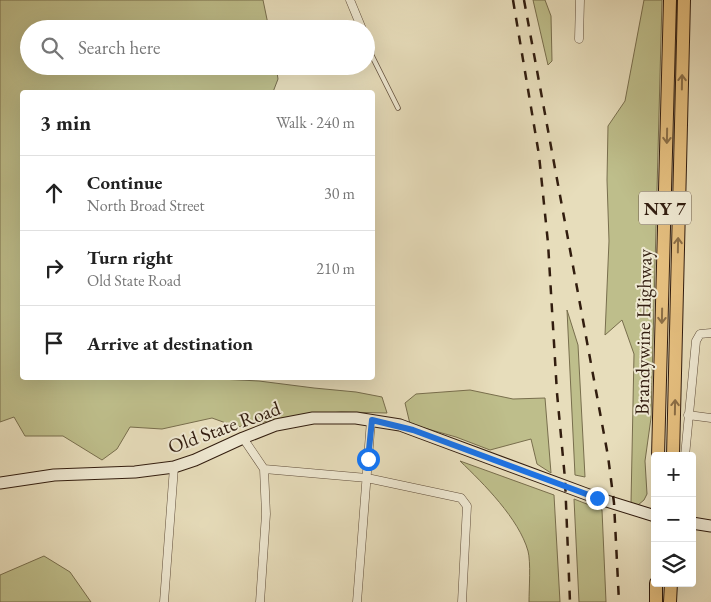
<!DOCTYPE html>
<html lang="en">
<head>
<meta charset="utf-8">
<style>
  body { margin:0; font-family:"EB Garamond",serif; background:#f2f2f2; color:#222 }
  .controls { position:absolute; right:15px; bottom:15px; display:grid; overflow:hidden; border-radius:5px; box-shadow:0 5px 20px #0002 }
  .controls button { width:45px; height:45px; display:grid; place-items:center; padding:0; border:0; border-bottom:1px solid #e0e0e0; background:#fff; color:#222; font:25px sans-serif }
  .stop { position:absolute; width:15px; height:15px; margin:-11px; border:4px solid #1a73e8; border-radius:50%; background:#fff }
  .stop.end { background:#1a73e8; border-color:#fff; box-shadow:0 1px 5px #0008 }
  .list { margin:0; padding:0; list-style:none }
  h2 { display:flex; justify-content:space-between; align-items:center; height:65px; margin:0; padding:0 20px; font-size:21px }
  h2 small { font-size:16px; font-weight:400; color:#767676 }
  .list li { display:grid; grid-template-columns:32px 1fr auto; gap:15px; align-items:center; box-sizing:border-box; height:75px; padding:0 20px; border-top:1px solid #e0e0e0 }
  .list b { display:block; font-size:19px; white-space:nowrap }
  .list p { margin:0; font-size:16px; white-space:nowrap; color:#767676 }
  .list em { font-size:16px; font-style:normal; color:#767676 }
  .icon { flex:none; width:28px; height:28px; fill:none; stroke:currentColor; stroke-width:2; stroke-linecap:round; stroke-linejoin:round }
  .map { position:relative; flex:none; width:711px; height:602px; overflow:hidden }
  .search { position:absolute; background:#fff; box-shadow:0 5px 20px #0002; left:20px; top:20px; width:355px; height:55px; display:flex; align-items:center; gap:12px; box-sizing:border-box; padding:0 18px; border-radius:28px; color:#767676; font-size:19px }
  .panel { position:absolute; background:#fff; box-shadow:0 5px 20px #0002; left:20px; top:90px; width:355px; height:290px; border-radius:5px }
  .map>svg:first-child { display:block }
  .green { fill:#bebe8b; stroke:#786e4d }
  .lines { fill:none; stroke-linecap:round; stroke-linejoin:round }
  .lane-casing { stroke:#5f4d3a; stroke-width:5.5 }
  .street-casing { stroke:#5f4d3a; stroke-width:9 }
  .secondary-casing { stroke:#321d0f; stroke-width:13 }
  .primary-casing { stroke:#321d0f; stroke-width:14 }
  .lane { stroke:#efe9d3; stroke-width:4 }
  .street { stroke:#efe9d3; stroke-width:8 }
  .secondary { stroke:#efe9d3; stroke-width:11 }
  .primary { stroke:#e4be7e; stroke-width:12 }
  .rail { stroke:#321d0f; stroke-width:2.5; stroke-dasharray:9 9; stroke-linecap:butt }
  .oneway { stroke:#8b6e46 }
  .route { stroke:#1a73e8; stroke-width:6 }
  .labels { text-anchor:middle; dominant-baseline:central; stroke-width:4; stroke-linejoin:round; paint-order:stroke }
  .shield { fill:#efe9d3; stroke:#6b5a4a; stroke-width:1 }
  .shield-label { font-size:19px; font-weight:bold; fill:#321d0f }
  .street-label { font-size:20px; fill:#321d0f; stroke:#efe9d3 }
</style>
</head>
<body>
<div class="map">
<svg width="711" height="602" viewBox="0 0 711 602">
  <rect width="100%" height="100%" fill="#e7ddbb"/>
  <filter id="stains"><feTurbulence type="fractalNoise" baseFrequency=".004" numOctaves="4"/><feColorMatrix values="0 0 0 0 .2 0 0 0 0 .09 0 0 0 0 .02 0 0 0 .5 -.17"/></filter>
  <radialGradient id="worn" r=".72"><stop offset=".6" stop-color="#630" stop-opacity="0"/><stop offset="1" stop-color="#630" stop-opacity=".3"/></radialGradient>
  <path class="green" d="M0 0H263L269 29H29V66H276L278 79 273 92H22V378H222L220 379 259 381 314 388 356 392 382 397 387 413 341 412 297 416 237 427 212 418 162 429 130 427 117 449 102 460 63 436H25L14 417 0 422Z
    M533 0H545L551 16 552 61 548 65Z
    M644 0H662L651 418 645 461 647 494 644 500 638 505 631 503 634 354 622 320 605 335 609 241 607 180 608 126 625 101Z
    M567 310 578 345 585 477 575 475Z
    M470 390 513 399 545 398 551 473 537 464 531 439 490 450 456 437 410 424 405 403 416 394Z
    M460 461 554 495 560 602H529C529 589 531 562 528 551 519 519 484 484 460 461Z
    M574 499 602 510 606 602H579Z
    M44 556 70 572 91 602H0V575Z"/>
  <g class="lines">
    <g class="lane-casing">
      <path id="lane" d="M370 52 398 108"/>
    </g>
    <g class="street-casing">
      <path id="street" d="M350 0 362 29
        M579 39 580 0
        M366 41 370 52
        M688 415 711 418
        M243 438 264 469 266 514 260 602
        M685 456 696 341 700 334 711 333
        M264 469 367 478 461 498 467 506 462 602
        M164 602 174 467
        M357 602 371 420"/>
    </g>
    <g class="secondary-casing">
      <path id="secondary" d="M0 483 54 475 135 472 174 467 195 460 243 438 276 425 313 418H356L400 425 597 498 655 516
        M692 523 711 526"/>
    </g>
    <g class="primary-casing">
      <path id="primary" d="M658 456 670 0
        M673 456 684 0
        M656 602V583
        M670 602 671 583"/>
    </g>
    <use href="#lane" class="lane"/>
    <use href="#street" class="street"/>
    <use href="#secondary" class="secondary"/>
    <use href="#primary" class="primary"/>
    <path class="rail" d="M513 0 539 155 548 243 557 393 565 479 570 602
      M524 0 608 456 614 503 619 602"/>
  </g>
  <defs><path id="oneway-shaft" d="M-6 0H5M1.5-3L5.5 0L1.5 3" fill="none" stroke-width="1.6" stroke-linecap="round" stroke-linejoin="round" transform="scale(1.25)"/></defs>
  <g class="oneway">
    <use href="#oneway-shaft" transform="translate(682 82) rotate(-89)"/>
    <use href="#oneway-shaft" transform="translate(667 136) rotate(91)"/>
    <use href="#oneway-shaft" transform="translate(678 245) rotate(-89)"/>
    <use href="#oneway-shaft" transform="translate(662 316) rotate(91)"/>
    <use href="#oneway-shaft" transform="translate(675 407) rotate(-89)"/>
  </g>
  <g class="lines">
    <path class="route" d="M368 459 372 420 413 430 597 498"/>
  </g>
  <g class="labels">
    <rect class="shield" x="639" y="191.5" width="52" height="33" rx="4"/>
    <g class="shield-label">
      <text x="665" y="208">NY 7</text>
    </g>
    <g class="street-label">
      <text transform="translate(643 332) rotate(-89)">Brandywine Highway</text>
      <text transform="translate(224 427) rotate(-20)">Old State Road</text>
    </g>
  </g>
  <rect width="100%" height="100%" filter="url(#stains)"/>
  <rect width="100%" height="100%" fill="url(#worn)"/>
</svg>
<div class="controls">
<button>+</button>
<button>−</button>
<button><svg class="icon" aria-label="layers" viewBox="0 0 24 24"><path d="M12 4l9 5-9 5-9-5zM3 14l9 5 9-5"/></svg></button>
</div>
<div class="stop" style="left:368px;top:459px"></div>
<div class="stop end" style="left:597px;top:498px"></div>
<div class="search"><svg class="icon" aria-label="search" viewBox="0 0 24 24"><circle cx="10" cy="10" r="6"/><path d="M15 15l6 6"/></svg>Search here</div>
<section class="panel">
<h2>3 min<small>Walk · 240 m</small></h2>
<ul class="list">
<li><svg class="icon" aria-label="ahead" viewBox="0 0 24 24"><path d="M12 20V5M6 11l6-6 6 6"/></svg><div><b>Continue</b><p>North Broad Street</p></div><em>30 m</em></li>
<li><svg class="icon" aria-label="right" viewBox="0 0 24 24"><path d="M7 20v-9h11M14 6l5 5-5 5"/></svg><div><b>Turn right</b><p>Old State Road</p></div><em>210 m</em></li>
<li><svg class="icon" aria-label="arrive" viewBox="0 0 24 24"><path d="M6 21V4h12l-3 4 3 4H6"/></svg><div><b>Arrive at destination</b></div></li>
</ul>
</section>
</div>
</body>
</html>
